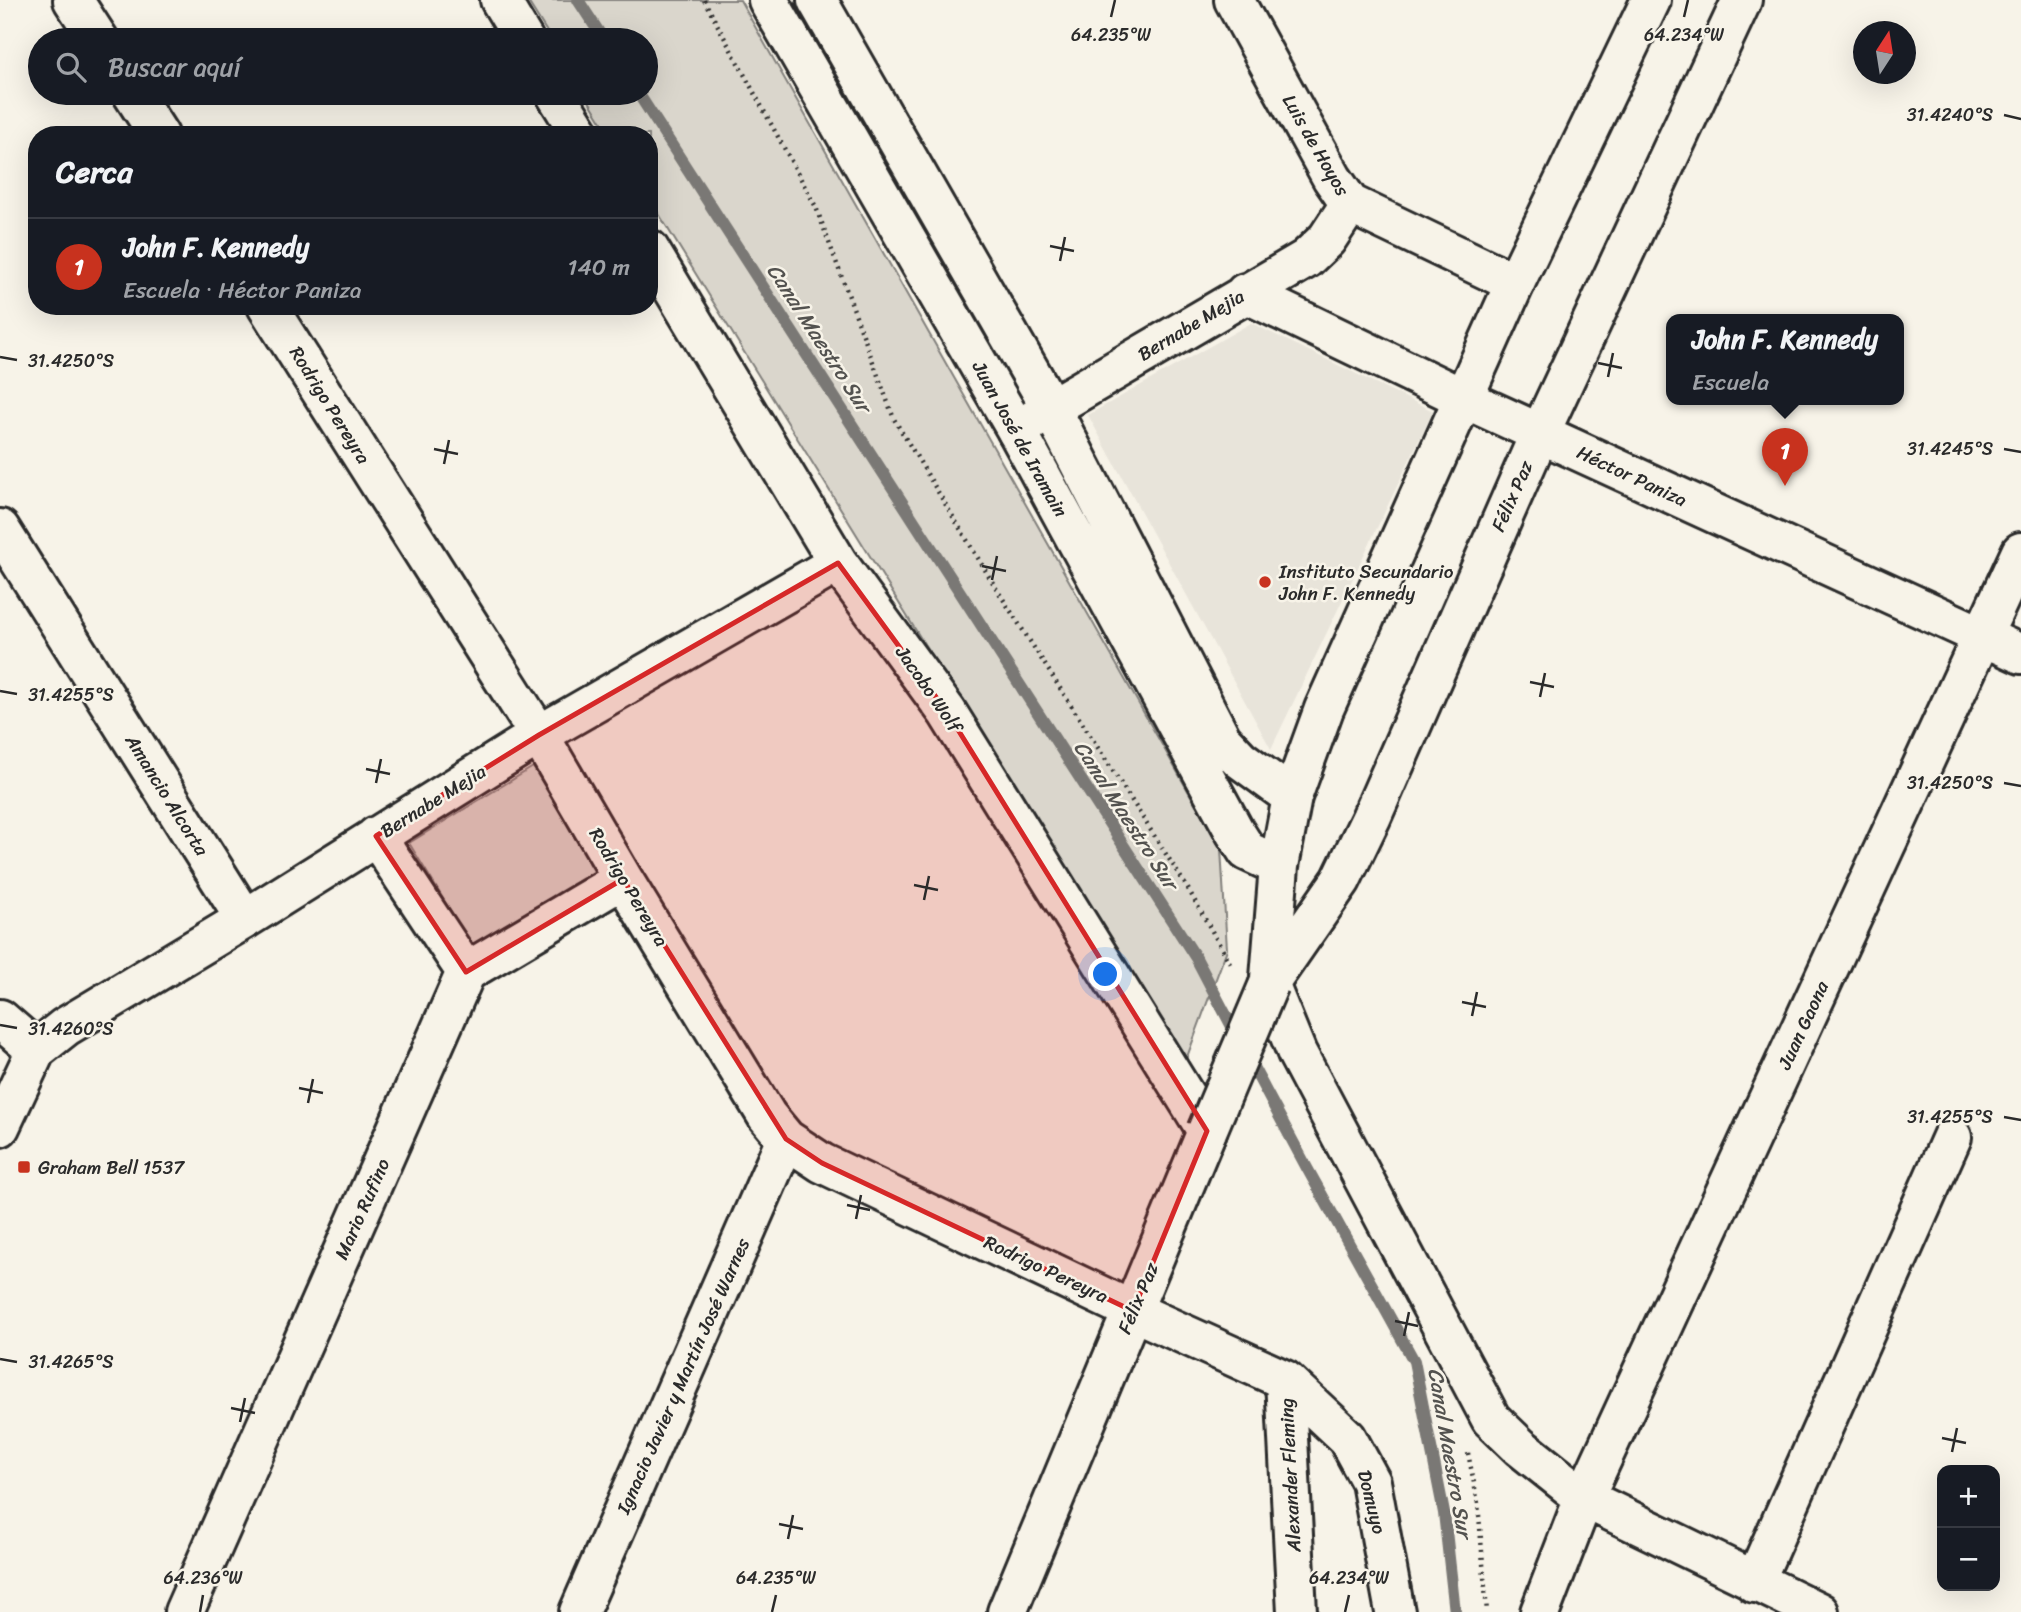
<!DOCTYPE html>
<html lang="es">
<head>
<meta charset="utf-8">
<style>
  body { margin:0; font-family:Sriracha,sans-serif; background:#242831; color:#f1f3f6 }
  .controls { position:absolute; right:21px; bottom:21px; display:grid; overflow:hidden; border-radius:14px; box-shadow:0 7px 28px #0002 }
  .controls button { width:63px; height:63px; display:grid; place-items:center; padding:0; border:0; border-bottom:2px solid #363941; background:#171b24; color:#f1f3f6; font:35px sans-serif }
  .compass { position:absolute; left:1853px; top:21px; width:63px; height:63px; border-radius:50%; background:#171b24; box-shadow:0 7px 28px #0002; rotate:12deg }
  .you { position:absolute; left:1106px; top:975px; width:24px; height:24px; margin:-18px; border:5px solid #fff; border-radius:50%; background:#1a73e8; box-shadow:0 0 0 10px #1a73e833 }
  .badge { display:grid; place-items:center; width:46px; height:46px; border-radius:50%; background:#c8321e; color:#fff; font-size:23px; font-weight:700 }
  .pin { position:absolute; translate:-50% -58px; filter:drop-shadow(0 2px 4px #0008) }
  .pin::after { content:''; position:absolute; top:37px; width:24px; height:21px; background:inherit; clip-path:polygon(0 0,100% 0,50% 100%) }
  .popup { position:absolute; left:1666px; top:314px; width:238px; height:91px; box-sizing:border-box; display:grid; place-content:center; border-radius:14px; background:#171b24; filter:drop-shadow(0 2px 5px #0005); font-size:23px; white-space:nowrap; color:#9ea1a6 }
  .popup b { font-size:26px; color:#f1f3f6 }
  .popup::after { content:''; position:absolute; left:50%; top:100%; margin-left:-14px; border:14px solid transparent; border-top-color:#171b24 }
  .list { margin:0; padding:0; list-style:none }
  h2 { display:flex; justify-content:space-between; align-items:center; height:91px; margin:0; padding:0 28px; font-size:30px }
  h2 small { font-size:23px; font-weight:400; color:#9ea1a6 }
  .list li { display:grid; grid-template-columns:46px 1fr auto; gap:21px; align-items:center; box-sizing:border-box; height:98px; padding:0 28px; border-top:2px solid #363941 }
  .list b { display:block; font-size:26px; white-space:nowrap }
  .list p { margin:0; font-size:23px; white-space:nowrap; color:#9ea1a6 }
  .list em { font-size:23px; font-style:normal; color:#9ea1a6 }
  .icon { flex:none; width:38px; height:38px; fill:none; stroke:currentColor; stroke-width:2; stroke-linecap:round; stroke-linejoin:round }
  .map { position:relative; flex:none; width:2021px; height:1612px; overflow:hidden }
  .search { position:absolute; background:#171b24; box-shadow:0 7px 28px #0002; left:28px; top:28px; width:630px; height:77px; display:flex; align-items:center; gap:18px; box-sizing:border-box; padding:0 24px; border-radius:38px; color:#9ea1a6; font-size:26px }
  .panel { position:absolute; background:#171b24; box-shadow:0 7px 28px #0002; left:28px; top:126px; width:630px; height:189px; border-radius:28px }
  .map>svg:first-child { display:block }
  .built { fill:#e8e4da }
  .green { fill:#dad6cc; stroke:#82807c; stroke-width:2 }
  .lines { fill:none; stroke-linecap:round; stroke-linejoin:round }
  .stream { stroke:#7a7874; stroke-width:12 }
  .minor-casing { stroke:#2b2b2b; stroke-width:44 }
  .major-casing { stroke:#2b2b2b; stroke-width:44 }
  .path { stroke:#2b2b2b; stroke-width:4.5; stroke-dasharray:2 5; stroke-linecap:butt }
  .minor { stroke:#f7f3e8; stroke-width:38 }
  .major { stroke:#f7f3e8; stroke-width:38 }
  .major-bridge-casing { stroke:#2b2b2b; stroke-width:44; stroke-linecap:butt }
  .major-bridge { stroke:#f7f3e8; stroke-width:38 }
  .marked { fill:#d62828; fill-opacity:0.2; stroke:#d62828; stroke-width:5; stroke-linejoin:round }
  .ticks { fill:none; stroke:#2b2b2b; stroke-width:2.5 }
  .poi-dot { fill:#c8321e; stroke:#f7f3e8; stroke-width:2.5 }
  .labels { text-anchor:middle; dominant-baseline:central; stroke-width:5; stroke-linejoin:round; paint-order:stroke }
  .street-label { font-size:19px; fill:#2b2b2b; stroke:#f7f3e8 }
  .poi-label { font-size:19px; fill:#2b2b2b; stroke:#f7f3e8; text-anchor:start }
  .water-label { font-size:21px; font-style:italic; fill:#53524f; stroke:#f7f3e8 }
  .ticks-label { font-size:18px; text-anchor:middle; fill:#2b2b2b; stroke:#f7f3e8; stroke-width:5; stroke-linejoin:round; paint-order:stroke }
</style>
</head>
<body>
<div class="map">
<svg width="2021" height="1612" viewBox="0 0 2021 1612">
  <rect width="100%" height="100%" fill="#f7f3e8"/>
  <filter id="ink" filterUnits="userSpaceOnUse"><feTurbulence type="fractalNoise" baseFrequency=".0143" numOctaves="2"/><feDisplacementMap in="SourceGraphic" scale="14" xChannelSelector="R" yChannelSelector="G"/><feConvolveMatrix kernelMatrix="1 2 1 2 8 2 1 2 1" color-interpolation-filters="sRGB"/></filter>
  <g filter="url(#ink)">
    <path class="built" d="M1251 323 1433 411 1271 749 1088 415Z"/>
    <path class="green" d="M527 0H740L1221 849 1227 949 1184 1065 649 198V135H610L584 93H646V40H552Z
      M533 767 600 876 475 951 409 843Z"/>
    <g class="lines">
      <path class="stream" d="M578 0 604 40
        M638 93 1196 958 1238 1038
        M1246 1054 1307 1168 1414 1361 1444 1513 1455 1612"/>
      <g class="minor-casing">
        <path id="minor" d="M73 0 99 40
          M500 0 524 40
          M1234 0 1332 178 1350 204 1515 283
          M132 93 159 135
          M555 93 581 135
          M649 249 838 563 947 712 1207 1131
          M1245 293 1463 398 2021 654
          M267 306 539 735 623 879 767 1116 786 1139 822 1163 1133 1311 1285 1380 1347 1438 1371 1482 1395 1612
          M1017 431 1051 408 1306 259 1327 239 1350 204
          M0 529 245 919
          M376 836 466 972
          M1269 984 1297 1053 1491 1419 1520 1447 1584 1498 1819 1612
          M0 1019 36 1050
          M0 1127 36 1050 65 1027 245 919 539 735 838 563
          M1285 1380 1297 1612
          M1754 1583 1952 1137
          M184 1612 466 972 623 879
          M579 1612 786 1139
          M1540 1612 1584 1498 2021 552"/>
      </g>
      <g class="major-casing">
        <path id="major" d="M768 0 1017 431 1235 832 1247 851 1279 866
          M817 0 1051 408 1222 740 1240 759 1292 797
          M1270 978 1279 866 1292 797 1324 709 1515 283 1651 0
          M1269 984 1341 880 1371 818 1540 433 1742 0
          M1007 1612 1207 1131"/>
      </g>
      <path class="path" d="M704 0 816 207 894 419 996 588 1187 887 1230 963
        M1468 1453 1478 1503 1487 1612"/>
      <use href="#minor" class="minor"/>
      <use href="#major" class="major"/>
      <g class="major-bridge-casing">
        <path id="major-bridge" d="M1207 1131 1269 984"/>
      </g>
      <use href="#major-bridge" class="major-bridge"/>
    </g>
  </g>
  <path class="marked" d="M838 563 947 712 1207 1131 1133 1311 822 1163 786 1139 623 879 466 972 376 836 539 735Z"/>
  <path class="ticks" d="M1111 17 1115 0M1684 17 1688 0M2004 115 2021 119M1050 246 1074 251M1060 261 1065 237M0 357 17 360M1598 363 1622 368M1608 377 1613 353M434 449 458 454M2004 449 2021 452M444 464 449 440M982 566 1006 571M992 580 997 556M1530 682 1554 687M0 691 17 694M1540 697 1545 673M366 769 390 774M376 783 381 759M2004 783 2021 786M914 885 938 890M924 900 929 876M1462 1002 1486 1007M1472 1016 1477 992M0 1025 17 1028M299 1088 323 1093M308 1103 313 1079M2004 1117 2021 1120M847 1205 870 1210M856 1219 861 1195M1395 1321 1418 1326M1404 1336 1409 1312M0 1359 17 1362M231 1408 255 1413M240 1422 245 1398M1942 1438 1966 1443M1952 1452 1957 1428M779 1524 803 1529M788 1539 793 1515M200 1612 203 1595M772 1612 776 1595M1345 1612 1349 1595"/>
  <g class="poi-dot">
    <circle cx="1265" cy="582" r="7"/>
    <rect x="17" y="1160" width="14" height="14" rx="3.5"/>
  </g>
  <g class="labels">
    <g class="street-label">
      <text transform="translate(1316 145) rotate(60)">Luis de Hoyos</text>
      <text transform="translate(1191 325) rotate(-31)">Bernabe Mejia</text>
      <text transform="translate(330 405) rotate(58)">Rodrigo Pereyra</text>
      <text transform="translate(1020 439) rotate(61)">Juan José de Iramain</text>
      <text transform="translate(1632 476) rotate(25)">Héctor Paniza</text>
      <text transform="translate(1512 496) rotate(-66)">Félix Paz</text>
      <text transform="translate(929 689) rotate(55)">Jacobo Wolf</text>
      <text transform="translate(167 795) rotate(58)">Amancio Alcorta</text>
      <text transform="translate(433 801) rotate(-32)">Bernabe Mejia</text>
      <text transform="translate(629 887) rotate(59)">Rodrigo Pereyra</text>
      <text transform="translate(1803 1025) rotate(-65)">Juan Gaona</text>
      <text transform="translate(362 1209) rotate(-66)">Mario Rufino</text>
      <text transform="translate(1046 1269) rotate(25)">Rodrigo Pereyra</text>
      <text transform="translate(1138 1298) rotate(-67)">Félix Paz</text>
      <text transform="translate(683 1376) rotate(-66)">Ignacio Javier y Martín José Warnes</text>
      <text transform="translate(1290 1475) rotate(-93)">Alexander Fleming</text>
      <text transform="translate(1372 1502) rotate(76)">Domuyo</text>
    </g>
    <g class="poi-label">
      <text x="1279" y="571">Instituto Secundario<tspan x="1279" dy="22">John F. Kennedy</tspan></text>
      <text x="38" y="1167">Graham Bell 1537</text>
    </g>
    <g class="water-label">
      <text transform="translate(819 338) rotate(57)">Canal Maestro Sur</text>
      <text transform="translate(1126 815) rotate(57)">Canal Maestro Sur</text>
      <text transform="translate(1450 1453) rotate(80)">Canal Maestro Sur</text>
    </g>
  </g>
  <g class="ticks-label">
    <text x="1111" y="41">64.235°W</text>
    <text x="1684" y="41">64.234°W</text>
    <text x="1950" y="121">31.4240°S</text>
    <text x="71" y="367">31.4250°S</text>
    <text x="1950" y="455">31.4245°S</text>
    <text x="71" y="701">31.4255°S</text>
    <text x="1950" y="789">31.4250°S</text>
    <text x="71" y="1035">31.4260°S</text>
    <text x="1950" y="1123">31.4255°S</text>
    <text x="71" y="1368">31.4265°S</text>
    <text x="203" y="1584">64.236°W</text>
    <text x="776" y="1584">64.235°W</text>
    <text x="1349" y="1584">64.234°W</text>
  </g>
</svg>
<div class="controls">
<button>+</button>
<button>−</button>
</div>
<svg class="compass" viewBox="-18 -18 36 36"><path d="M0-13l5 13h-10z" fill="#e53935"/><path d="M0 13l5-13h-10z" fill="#9ea1a6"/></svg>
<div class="you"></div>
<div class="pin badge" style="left:1785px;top:486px">1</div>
<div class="popup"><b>John F. Kennedy</b>Escuela</div>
<div class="search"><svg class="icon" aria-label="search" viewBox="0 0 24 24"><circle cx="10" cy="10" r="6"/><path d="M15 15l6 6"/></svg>Buscar aquí</div>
<section class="panel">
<h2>Cerca<small></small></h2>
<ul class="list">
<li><span class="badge">1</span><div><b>John F. Kennedy</b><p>Escuela · Héctor Paniza</p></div><em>140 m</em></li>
</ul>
</section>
</div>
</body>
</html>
